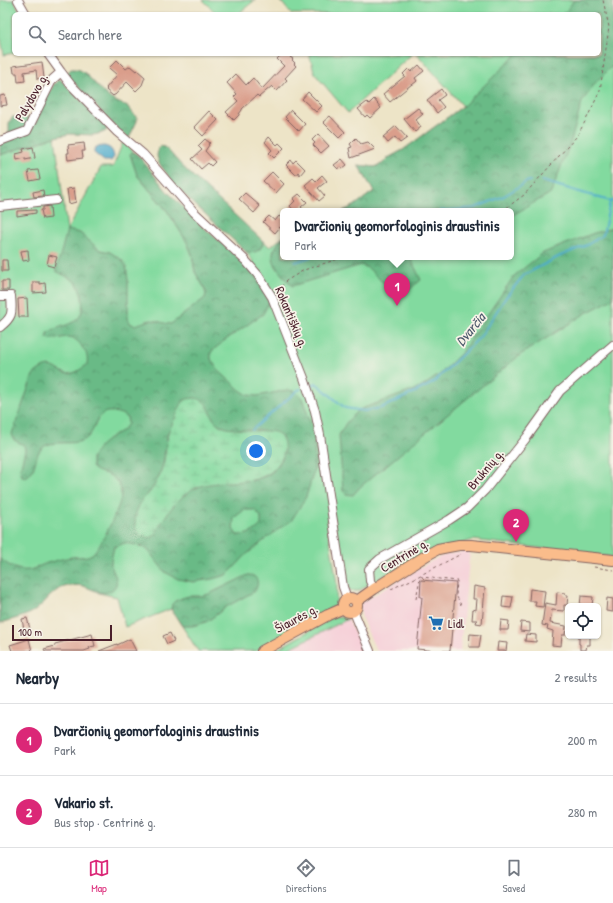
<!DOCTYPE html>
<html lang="en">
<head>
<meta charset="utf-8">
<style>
  body { margin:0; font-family:"Patrick Hand",sans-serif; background:#f2f2f3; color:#1f2937 }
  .controls { position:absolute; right:12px; bottom:12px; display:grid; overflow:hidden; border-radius:6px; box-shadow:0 1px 3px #0004 }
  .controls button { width:36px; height:36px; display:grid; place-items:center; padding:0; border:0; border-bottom:1px solid #e0e1e3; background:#fff; color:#1f2937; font:20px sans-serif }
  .scale { position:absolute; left:12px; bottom:10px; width:100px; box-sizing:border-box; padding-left:4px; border:2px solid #4a1f2b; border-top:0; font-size:11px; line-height:14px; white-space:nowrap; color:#4a1f2b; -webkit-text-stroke:3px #f7f3e8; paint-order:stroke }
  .you { position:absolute; left:256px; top:451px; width:14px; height:14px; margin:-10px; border:3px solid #fff; border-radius:50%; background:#1a73e8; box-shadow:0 0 0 6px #1a73e833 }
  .badge { display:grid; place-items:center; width:26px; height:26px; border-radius:50%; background:#db2777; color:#fff; font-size:13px; font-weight:700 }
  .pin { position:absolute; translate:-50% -33px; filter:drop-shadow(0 1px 2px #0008) }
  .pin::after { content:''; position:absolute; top:21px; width:14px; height:12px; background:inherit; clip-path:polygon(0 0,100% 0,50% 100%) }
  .popup { position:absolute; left:280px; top:208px; width:234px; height:52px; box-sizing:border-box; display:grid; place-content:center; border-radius:6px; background:#fff; filter:drop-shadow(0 1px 3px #0005); font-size:13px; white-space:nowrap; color:#747a83 }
  .popup b { font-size:15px; color:#1f2937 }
  .popup::after { content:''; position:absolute; left:50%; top:100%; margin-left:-8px; border:8px solid transparent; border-top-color:#fff }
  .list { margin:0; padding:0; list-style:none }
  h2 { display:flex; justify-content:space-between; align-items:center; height:52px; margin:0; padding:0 16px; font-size:17px }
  h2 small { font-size:13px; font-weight:400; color:#747a83 }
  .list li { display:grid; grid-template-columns:26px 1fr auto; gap:12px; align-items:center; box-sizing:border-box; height:72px; padding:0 16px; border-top:1px solid #e0e1e3 }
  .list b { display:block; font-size:15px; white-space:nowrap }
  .list p { margin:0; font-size:13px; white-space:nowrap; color:#747a83 }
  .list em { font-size:13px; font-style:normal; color:#747a83 }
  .icon { flex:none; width:22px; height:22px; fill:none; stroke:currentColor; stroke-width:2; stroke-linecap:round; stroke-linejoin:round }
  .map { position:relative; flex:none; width:613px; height:651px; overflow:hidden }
  .search { position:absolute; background:#fff; box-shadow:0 1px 3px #0004; left:12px; right:12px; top:12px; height:44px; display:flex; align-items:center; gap:10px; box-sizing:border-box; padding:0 14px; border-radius:6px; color:#747a83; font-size:15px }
  .sheet { height:196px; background:#fff }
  nav { display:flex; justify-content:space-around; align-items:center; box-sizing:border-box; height:56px; border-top:1px solid #e0e1e3; background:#fff; font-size:11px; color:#747a83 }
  nav a { display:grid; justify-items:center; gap:2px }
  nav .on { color:#db2777 }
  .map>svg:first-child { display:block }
  .built { fill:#f6cfd8 }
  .green { fill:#82da9f; stroke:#667c65 }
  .forest { fill:url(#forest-crowns); stroke:#5a6c58; fill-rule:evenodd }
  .wetland { fill:url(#wetland-marsh); stroke:#667c65 }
  .water { fill:#4daccc; stroke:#4c667c }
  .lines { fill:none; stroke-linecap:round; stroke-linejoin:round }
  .stream { stroke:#4daccc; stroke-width:2 }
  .building { fill:#da9e8b }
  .minor-casing { stroke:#836462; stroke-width:10 }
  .major-casing { stroke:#836462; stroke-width:12 }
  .path { stroke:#836462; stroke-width:1; stroke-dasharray:3 3; stroke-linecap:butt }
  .minor { stroke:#fff; stroke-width:8 }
  .major { stroke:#fabc8b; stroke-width:10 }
  .labels { text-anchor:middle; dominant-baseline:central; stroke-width:3.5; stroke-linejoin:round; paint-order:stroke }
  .street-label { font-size:13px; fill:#4a1f2b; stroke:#f7f3e8 }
  .poi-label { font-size:13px; fill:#4a1f2b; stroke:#f7f3e8; text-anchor:start }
  .water-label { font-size:14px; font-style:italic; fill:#4b576b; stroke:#f7f3e8 }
</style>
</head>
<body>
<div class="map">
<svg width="613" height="651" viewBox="0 0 613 651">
  <defs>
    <pattern id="forest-crowns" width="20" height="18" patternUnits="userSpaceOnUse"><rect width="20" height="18" fill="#69ba86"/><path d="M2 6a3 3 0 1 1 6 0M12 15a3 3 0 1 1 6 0" fill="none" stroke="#58976e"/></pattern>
    <pattern id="wetland-marsh" width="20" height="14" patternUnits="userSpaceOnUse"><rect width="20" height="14" fill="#82da9f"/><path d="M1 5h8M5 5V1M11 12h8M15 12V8" fill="none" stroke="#72bb89"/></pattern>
  </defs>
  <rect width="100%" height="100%" fill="#f7f3e8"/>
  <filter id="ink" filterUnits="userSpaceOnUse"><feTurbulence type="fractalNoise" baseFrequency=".025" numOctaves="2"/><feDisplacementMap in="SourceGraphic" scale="8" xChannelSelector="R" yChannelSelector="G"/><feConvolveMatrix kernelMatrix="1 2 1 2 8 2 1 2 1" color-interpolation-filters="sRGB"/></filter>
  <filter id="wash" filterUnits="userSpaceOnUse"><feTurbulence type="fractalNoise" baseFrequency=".012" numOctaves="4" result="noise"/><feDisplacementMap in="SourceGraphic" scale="16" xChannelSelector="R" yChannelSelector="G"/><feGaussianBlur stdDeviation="0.9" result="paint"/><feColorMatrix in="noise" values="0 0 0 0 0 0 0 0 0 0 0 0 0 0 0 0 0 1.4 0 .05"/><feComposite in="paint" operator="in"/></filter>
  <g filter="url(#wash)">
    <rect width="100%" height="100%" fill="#ede4c7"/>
    <path class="built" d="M470 551 460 651H379L375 648 362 619 360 606 362 602 437 558 448 554Z
      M348 619 363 651H284Z"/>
    <path class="green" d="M0 0H14L21 14H14V53L4 55 1 39H0Z
      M203 0H255L238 14H217Z
      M280 0H613V557L473 540 415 558 358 591H352L347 588 333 514 327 521 337 584 336 605 256 651H198L171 609 125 627 117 597 99 593 93 589 81 585 67 586 57 589 36 610 19 617 0 623V155L55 137 67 230 101 167H113L123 142 135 153 132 152 130 154 137 175 168 212 187 242 192 254 195 272 204 287 206 294V298L253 261 245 251C251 253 255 252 260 249L263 243 262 240 270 247 283 237V257H511V211H343L354 206 374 191 358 165 375 167 382 164 388 158 403 150 463 106 417 54H599V14H291Z
      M309 54H412L348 113 315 74Z
      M335 616 342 617 348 619 284 651H274Z"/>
    <path class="forest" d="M574 0H613V68L611 67 596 82 582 102 571 141 551 193 511 216V211H343L354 206 374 191 358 165 375 167 382 164 388 158 403 150 463 106 517 54H599V14H564Z
      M71 69H75L80 70 85 73 104 93 111 99 128 107 137 118V121L129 138 119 131 66 74Z
      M60 79 107 127 106 131 102 133 93 135 70 134 55 137 0 155V144L5 142 9 132V123L12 117H24L34 120 54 84Z
      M161 146 164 147 167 149 182 166 262 240 263 243 260 249C255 253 251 253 245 251L177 188 159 163 157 156 158 149Z
      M132 152 135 153 138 155 166 190 200 224 244 263 259 282 269 302 263 314 224 341 211 352V359L218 370 240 390 248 395 257 396 288 390 295 391 302 398 310 421 315 442 314 471 306 497 291 521 280 528 247 554 227 575 212 579 193 582 178 579 165 572 147 549 137 545 124 543 114 547C113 552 111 558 111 563 111 571 121 580 114 588 105 598 93 589 83 586 79 585 73 585 68 586 54 588 47 601 37 609 29 616 10 620 0 623V559C7 564 14 569 22 570 32 572 41 564 51 562 58 560 65 558 72 557 79 556 86 558 92 554 101 547 119 509 121 497 121 494 121 488 119 485 111 470 100 476 92 467V457L99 447 112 436 123 430 128 424 127 417C123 414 118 413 113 412 94 409 98 432 84 440 72 446 51 439 42 448 33 456 38 470 26 477L22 476 20 470 25 450 24 445 14 440 12 434 33 375C55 354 57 378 73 373 78 372 83 367 87 365 88 357 87 353 82 347 81 345 79 342 76 340 68 332 56 343 47 338V333C56 327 67 326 75 321 87 314 83 290 75 282 71 278 61 274 56 271L67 230 80 233 100 250 110 252 122 260 126 266 128 280V318L130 323 134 325C140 324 145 321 151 320 158 320 163 324 171 324L205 298 206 294 204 287 195 272 192 254 187 242 168 212 137 175 130 154ZM208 407C212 419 214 423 226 428L283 457C280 461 278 467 274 470 263 481 248 480 234 481 219 482 202 483 189 491 172 502 163 520 153 537L141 501C148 494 156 486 159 476 165 463 165 447 168 433ZM244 510H255L261 517V525C253 533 248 535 237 535L233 529 234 518Z
      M613 228V299L586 313 520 355 447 415 360 487 353 495 346 494 343 491 339 435 346 423 358 410 420 388 439 375 461 353 514 276 543 253 594 233Z
      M283 237V257H410L421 280 399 298 368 268 361 265 292 286C284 276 269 264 274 250 276 246 280 241 283 237Z
      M248 575C259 575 259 584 255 591L226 607 208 621 200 624 192 626H182L171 609 172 604 175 601 182 598 189 596H201L209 594Z"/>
    <path class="wetland" d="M195 398C198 399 201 399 203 401 214 410 208 423 227 428 237 430 252 430 263 431 267 431 272 431 275 432 284 435 285 445 284 452 283 457 281 460 279 463 260 493 216 473 189 492 172 503 163 520 153 537L148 538 140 535 136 530 135 523 136 513 141 501 150 492 159 477 164 461 168 433 182 403 187 399Z"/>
    <path class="water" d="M104 146C110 147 113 150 114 157L111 161H104L94 153V149L96 147Z"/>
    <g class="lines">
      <path class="stream" d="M542 181 610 201
        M440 211 475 208 504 196 528 181H530
        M295 262 311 257
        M312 385 316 383 345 408 365 411 381 408 407 396 433 383 480 337 506 297 524 275 560 256 587 245 603 235 610 202 613 201
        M252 430 298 390 301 389"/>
    </g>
    <g id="blocks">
      <path class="building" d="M282 54H293L290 57 293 59 292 60 295 63 294 64 296 66 285 78 287 80 277 91 272 86 259 97 257 95 242 109V110L239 114V115L234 120 226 112 238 101 234 97 237 94 227 83 236 74 246 85 253 78 262 89 284 66 277 59Z
        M117 60 126 69 130 66 136 71 137 70 145 77 142 85 136 91 127 82 115 95H114L113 96 106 90 107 89 106 88 117 75 109 68Z
        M42 62 44 78 37 79 36 70 24 72 25 81 18 82 17 73H14L13 66Z
        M419 65 424 71 415 78 417 81 412 85V84L390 102 383 94 405 76 403 74 408 69 411 72Z
        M441 89 445 95 438 100 444 107 437 113 427 100Z
        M308 92 322 106 316 112 302 99Z
        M5 95 7 105 0 106V96Z
        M374 99 381 108 370 118 367 115 365 117 358 109 367 102 369 104Z
        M418 108 423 114 416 120 421 127 415 132 404 119Z
        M291 110 305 124 299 131 285 117Z
        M209 111 218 120 203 136 194 127Z
        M330 116 345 132 339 138 323 122Z
        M396 126 407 138 400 143 395 137 388 143 383 137Z
        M318 134 329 146 321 153 313 145 315 143 312 140Z
        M269 137 277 145 279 143 284 148 274 158 269 153 272 150 265 142Z
        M356 138 361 144 368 142 375 149 351 158 349 148 352 147 350 144Z
        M205 139 210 143 208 144 209 145 205 151 215 162 211 166 208 163 201 169 192 159 202 150 198 146Z
        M84 143 85 151H82L83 158 68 160 67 153H69L68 145Z
        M33 147 35 158 25 160V158L17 160 16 154 24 152 23 149Z
        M342 159 347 165 343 168 341 167 338 169 334 165Z
        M291 160 293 163 296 160 305 169 300 175 298 172 296 175 286 165Z
        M38 170 40 179 30 181 28 171Z
        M272 172 284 184 276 193 263 181Z
        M322 175 327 181 318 188 325 196 319 201 305 185 313 178 316 181Z
        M74 188 76 202 69 204 67 189Z
        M43 190 44 196 34 197 33 192Z
        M245 193 260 206 254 213 239 199Z
        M299 194 307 202 301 207 305 211H294L290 206 295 201 293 199Z
        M50 206 51 218 43 219 41 210H43V207Z
        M36 210V213L17 216V211Z
        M269 216 275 221 279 216 283 219V230L280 227 275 233 263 222Z
        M28 250 29 260 23 261 21 251Z
        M49 255 57 257 54 267 47 265Z
        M2 260H7L8 271H2Z
        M2 281H9V290H2Z
        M33 282H40V284L45 283 46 292 33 293Z
        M27 298 28 317H19L18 299Z
        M421 580 456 583 450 651H436L417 649 422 597H420Z
        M474 586 485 588 482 624 476 623 477 620H472L473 609 476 610 477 599H473Z
        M530 589 545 591 543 607 535 606 536 601H529Z
        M557 592 565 593V595H568L567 605H564V611L552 610 550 623 566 626 565 635H562L561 646 552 645 553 631 547 629 548 626 542 625 545 603 556 605Z
        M503 596 513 597 511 608 502 607Z
        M581 596 593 597 592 606H580Z
        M607 598 613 599V612L606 611Z
        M27 618 30 629 24 630 22 619Z
        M501 620 509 621 508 630H500Z
        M521 622 530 623V632L520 631Z
        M170 633 174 641 167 644 163 636Z
        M92 634 95 646 89 647 90 649 84 651H45L44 649 55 646V644Z
        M470 634 481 635 479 647H469Z
        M526 634 536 635V642L525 641Z
        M579 636H590V645H587L586 650H580V644H579Z
        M29 639 32 651H12L10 645Z
        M130 639 136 651H99L117 644V645Z
        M498 642 507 643 506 651H497Z"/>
    </g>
  </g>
  <g filter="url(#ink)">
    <use href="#blocks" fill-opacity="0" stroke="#836462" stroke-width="1"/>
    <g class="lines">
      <g class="minor-casing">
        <path id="minor" d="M18 0 26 14
          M48 54 61 72 71 85 117 132 143 154 194 212 245 260 258 275 272 297 304 378 315 411 320 435 343 587 347 598
          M0 141 27 131 52 80 61 72
          M0 206 56 200
          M0 296H11C12 312 14 316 0 327
          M374 589 370 581 369 569 380 559 449 520 467 508 485 490 527 437 560 391 613 345
          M354 612 370 651"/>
      </g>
      <g class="major-casing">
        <path id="major" d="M343 605a7 7 0 1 1 14 0a7 7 0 1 1-14 0Z
          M357 601 374 589 427 555 438 549 448 547 459 545H471L613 560
          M262 651 328 615 344 608"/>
      </g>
      <path class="path" d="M502 211 524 195 577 136 586 120 600 91 609 27 603 0
        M277 291 286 281 304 270 344 257
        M594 567 613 570
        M421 575 422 577 457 581 456 595 461 605
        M391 589 413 579 461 554
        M416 599 420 578 422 577 425 580
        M343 618 348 619 349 620"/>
      <use href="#minor" class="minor"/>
      <use href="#major" class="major"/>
    </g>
  </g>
  <defs>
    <g id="supermarket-bare" transform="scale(1.2)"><path d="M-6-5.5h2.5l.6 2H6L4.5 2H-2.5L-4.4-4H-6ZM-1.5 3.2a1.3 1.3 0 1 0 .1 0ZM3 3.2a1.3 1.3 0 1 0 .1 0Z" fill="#1f6fb2" stroke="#f7f3e8" stroke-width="2.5" paint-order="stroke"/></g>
  </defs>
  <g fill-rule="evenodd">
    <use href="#supermarket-bare" x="436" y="623"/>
  </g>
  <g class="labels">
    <g class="street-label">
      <text transform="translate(31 97) rotate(-60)">Palydovo g.</text>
      <text transform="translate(292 317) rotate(67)">Rokantiškių g.</text>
      <text transform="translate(485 469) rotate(-50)">Bruknių g.</text>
      <text transform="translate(404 555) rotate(-31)">Centrinė g.</text>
      <text transform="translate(296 618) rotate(-28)">Šiaurės g.</text>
    </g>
    <g class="poi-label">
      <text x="448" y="623">Lidl</text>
    </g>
    <g class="water-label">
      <text transform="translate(470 329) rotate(-51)">Dvarčia</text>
    </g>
  </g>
</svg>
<div class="controls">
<button><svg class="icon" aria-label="locate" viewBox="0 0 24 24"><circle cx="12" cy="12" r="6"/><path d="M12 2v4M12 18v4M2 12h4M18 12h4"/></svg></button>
</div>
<div class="scale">100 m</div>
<div class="you"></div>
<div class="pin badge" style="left:397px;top:306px">1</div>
<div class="popup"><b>Dvarčionių geomorfologinis draustinis</b>Park</div>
<div class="pin badge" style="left:516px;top:542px">2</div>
<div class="search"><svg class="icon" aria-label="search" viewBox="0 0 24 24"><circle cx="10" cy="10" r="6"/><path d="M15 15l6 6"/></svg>Search here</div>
</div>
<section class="sheet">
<h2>Nearby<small>2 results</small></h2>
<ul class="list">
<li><span class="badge">1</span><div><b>Dvarčionių geomorfologinis draustinis</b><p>Park</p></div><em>200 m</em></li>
<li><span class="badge">2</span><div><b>Vakario st.</b><p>Bus stop · Centrinė g.</p></div><em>280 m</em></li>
</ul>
</section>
<nav>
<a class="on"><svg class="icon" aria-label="map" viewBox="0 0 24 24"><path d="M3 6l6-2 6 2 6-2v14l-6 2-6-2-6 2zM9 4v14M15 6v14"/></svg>Map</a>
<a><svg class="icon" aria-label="directions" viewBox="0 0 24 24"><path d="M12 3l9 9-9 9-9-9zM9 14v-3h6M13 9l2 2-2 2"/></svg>Directions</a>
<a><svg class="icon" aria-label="saved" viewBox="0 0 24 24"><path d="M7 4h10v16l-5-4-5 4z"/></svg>Saved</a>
</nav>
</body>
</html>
